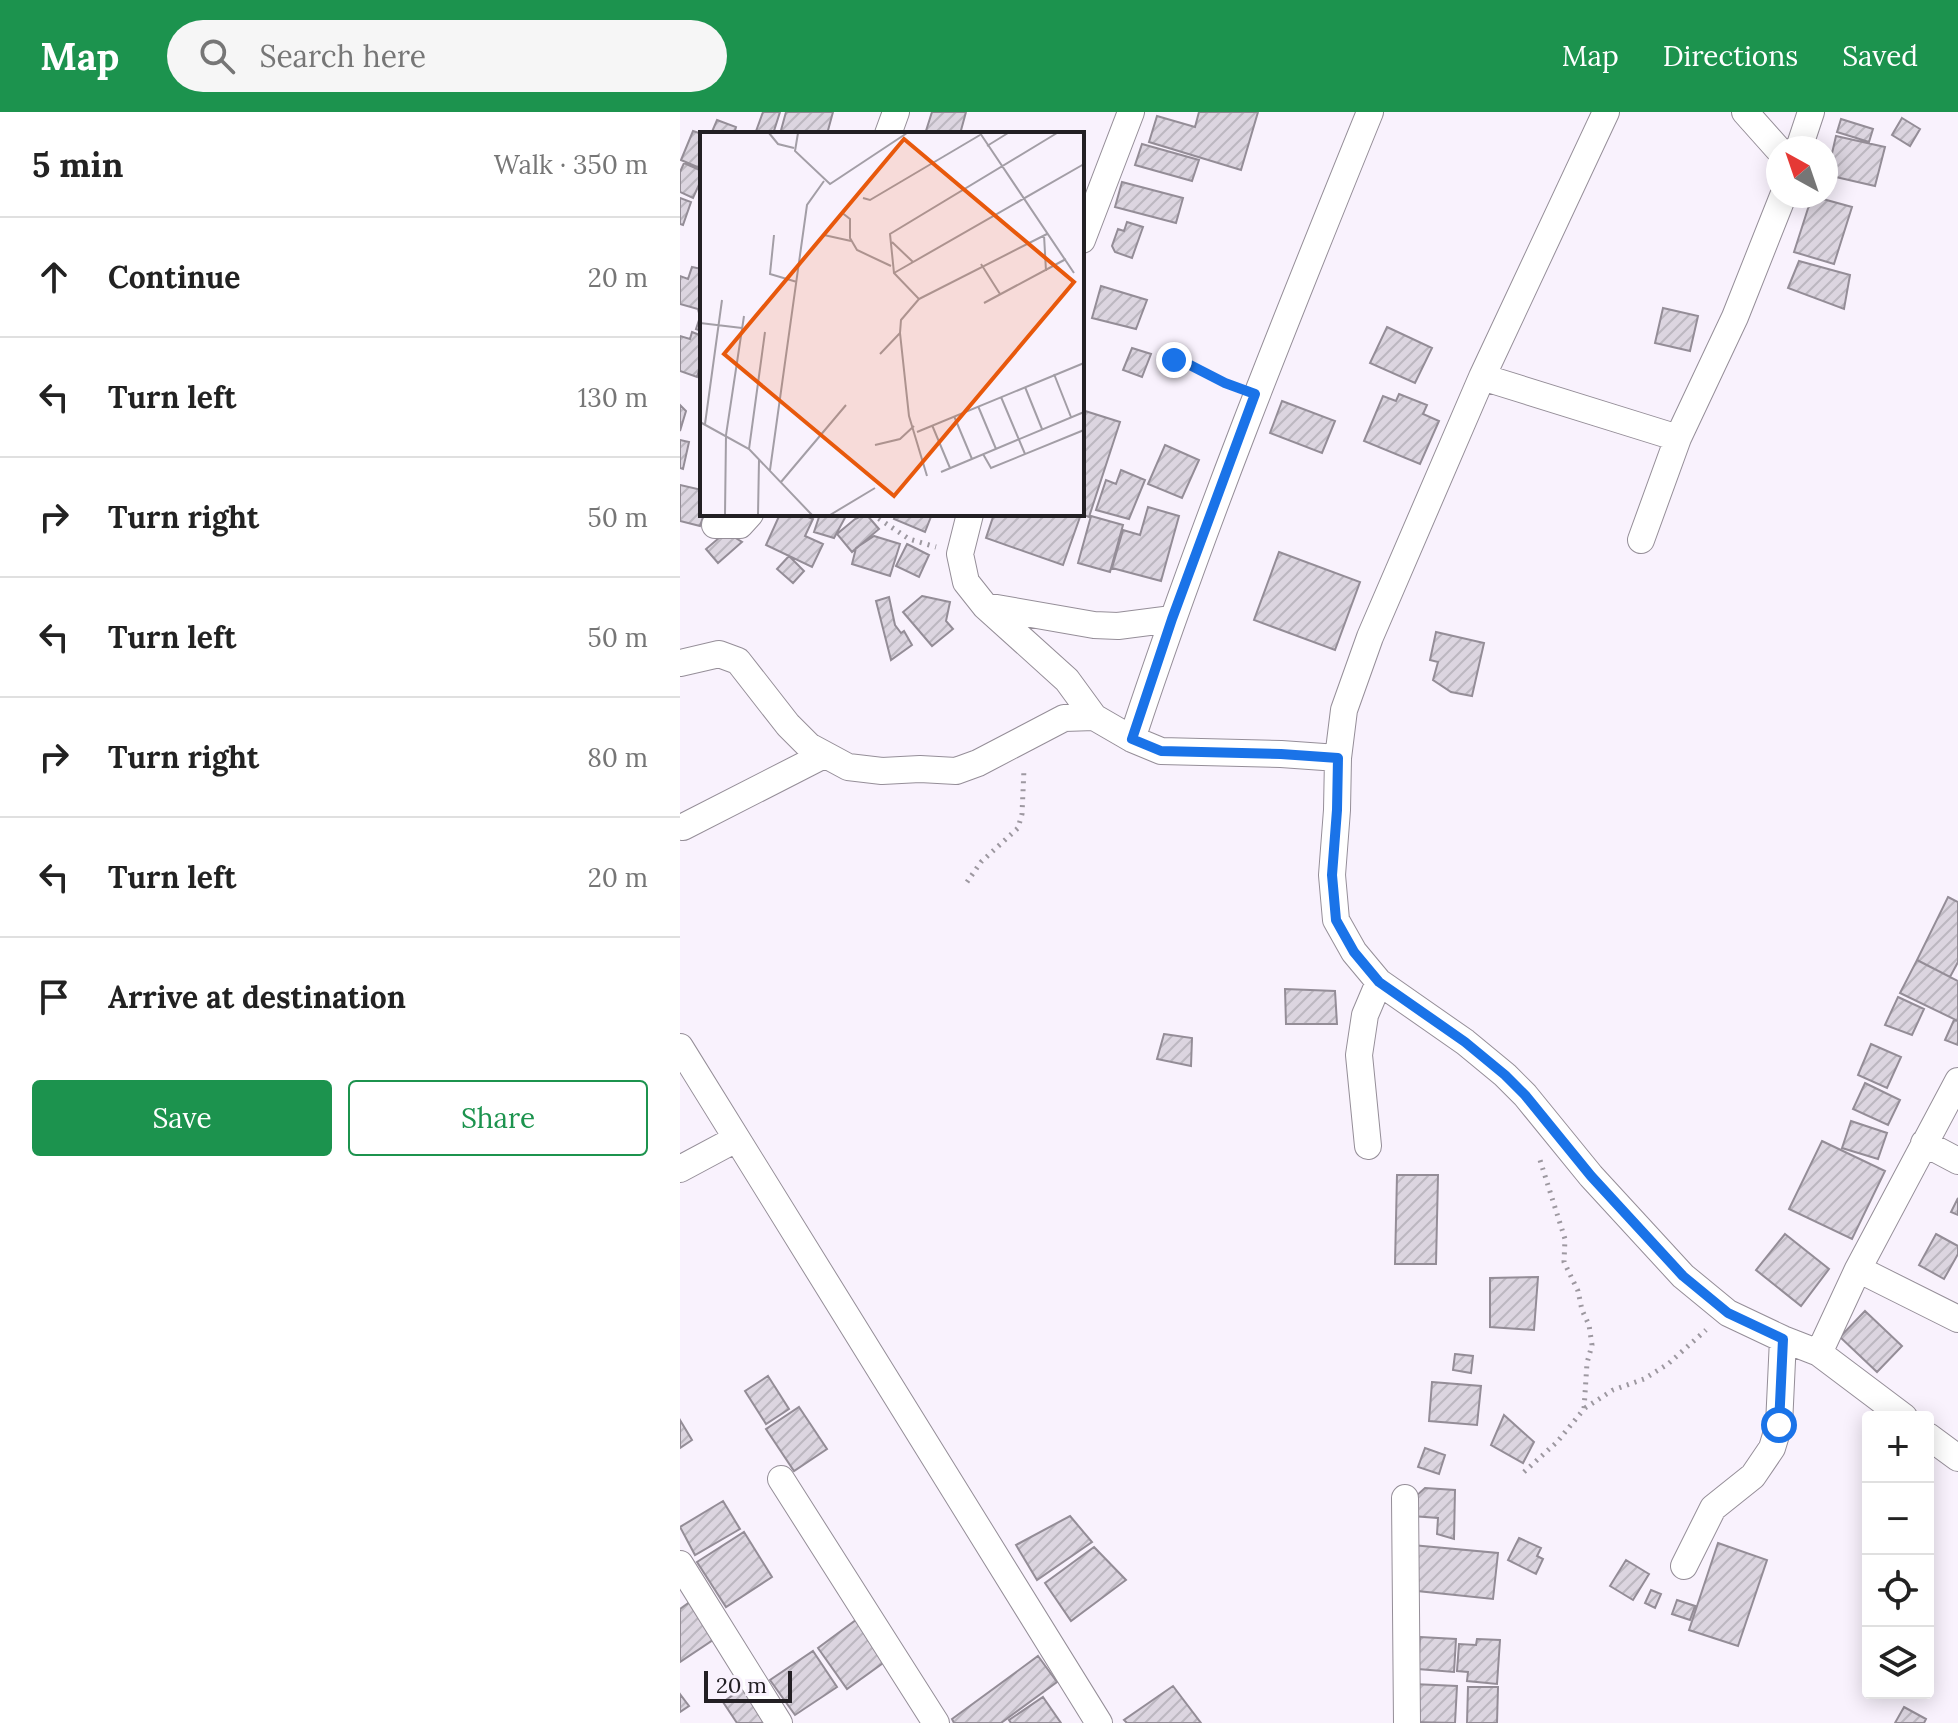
<!DOCTYPE html>
<html lang="en">
<head>
<meta charset="utf-8">
<style>
  body { margin:0; font-family:Lora,serif; background:#f6f6f6; color:#222 }
  .controls { position:absolute; right:24px; bottom:24px; display:grid; overflow:hidden; border-radius:8px; box-shadow:0 4px 20px #0003 }
  .controls button { width:72px; height:72px; display:grid; place-items:center; padding:0; border:0; border-bottom:2px solid #e0e0e0; background:#fff; color:#222; font:40px sans-serif }
  .compass { position:absolute; left:1086px; top:24px; width:72px; height:72px; border-radius:50%; background:#fff; box-shadow:0 4px 20px #0003; rotate:320deg }
  .scale { position:absolute; left:24px; bottom:20px; width:88px; box-sizing:border-box; padding-left:8px; border:4px solid #232024; border-top:0; font-size:22px; line-height:28px; white-space:nowrap; color:#232024; -webkit-text-stroke:6px #f9f2fd; paint-order:stroke }
  .stop { position:absolute; width:24px; height:24px; margin:-18px; border:6px solid #1a73e8; border-radius:50%; background:#fff }
  .stop.end { background:#1a73e8; border-color:#fff; box-shadow:0 2px 8px #0008 }
  .list { margin:0; padding:0; list-style:none }
  h2 { display:flex; justify-content:space-between; align-items:center; height:104px; margin:0; padding:0 32px; font-size:34px }
  h2 small { font-size:26px; font-weight:400; color:#767676 }
  .list li { display:grid; grid-template-columns:52px 1fr auto; gap:24px; align-items:center; box-sizing:border-box; height:120px; padding:0 32px; border-top:2px solid #e0e0e0 }
  .list b { display:block; font-size:30px; white-space:nowrap }
  .list em { font-size:26px; font-style:normal; color:#767676 }
  .actions { display:flex; gap:16px; padding:24px 32px }
  .actions a { flex:1; padding:18px 0; border:2px solid #1c934e; border-radius:8px; text-align:center; font-size:28px; color:#1c934e }
  .actions .main { background:#1c934e; color:#fff }
  .icon { flex:none; width:44px; height:44px; fill:none; stroke:currentColor; stroke-width:2; stroke-linecap:round; stroke-linejoin:round }
  .map { position:relative; flex:none; width:1278px; height:1611px; overflow:hidden }
  header { display:flex; align-items:center; gap:48px; box-sizing:border-box; height:112px; padding:0 40px; background:#1c934e; color:#fff }
  header strong { font-size:38px }
  nav { display:flex; gap:44px; margin-inline-start:auto; font-size:28px }
  .search { width:560px; height:72px; background:#f6f6f6; display:flex; align-items:center; gap:20px; box-sizing:border-box; padding:0 28px; border-radius:44px; color:#767676; font-size:30px }
  main { display:flex }
  aside { flex:1; background:#fff }
  .map>svg:first-child { display:block }
  .building { fill:url(#building-hatch); stroke:#948d97; stroke-width:2 }
  .lines { fill:none; stroke-linecap:round; stroke-linejoin:round }
  .minor-casing { stroke:#958e98; stroke-width:28 }
  .path { stroke:#9d98a0; stroke-width:5; stroke-dasharray:2 6; stroke-linecap:butt }
  .minor { stroke:#fff; stroke-width:26 }
  .route { stroke:#1a73e8; stroke-width:10 }
  .inset-road { fill:none; stroke:#a39ea6; stroke-width:2 }
  .view { fill:#e8590c; fill-opacity:0.15; stroke:#e8590c; stroke-width:4 }
  .inset-edge { fill:none; stroke:#232024; stroke-width:4 }
</style>
</head>
<body>
<header>
<strong>Map</strong>
<div class="search"><svg class="icon" aria-label="search" viewBox="0 0 24 24"><circle cx="10" cy="10" r="6"/><path d="M15 15l6 6"/></svg>Search here</div>
<nav><a>Map</a><a>Directions</a><a>Saved</a></nav>
</header>
<main>
<aside>
<h2>5 min<small>Walk · 350 m</small></h2>
<ul class="list">
<li><svg class="icon" aria-label="ahead" viewBox="0 0 24 24"><path d="M12 20V5M6 11l6-6 6 6"/></svg><div><b>Continue</b></div><em>20 m</em></li>
<li><svg class="icon" aria-label="left" viewBox="0 0 24 24"><path d="M17 20v-9H6M10 6l-5 5 5 5"/></svg><div><b>Turn left</b></div><em>130 m</em></li>
<li><svg class="icon" aria-label="right" viewBox="0 0 24 24"><path d="M7 20v-9h11M14 6l5 5-5 5"/></svg><div><b>Turn right</b></div><em>50 m</em></li>
<li><svg class="icon" aria-label="left" viewBox="0 0 24 24"><path d="M17 20v-9H6M10 6l-5 5 5 5"/></svg><div><b>Turn left</b></div><em>50 m</em></li>
<li><svg class="icon" aria-label="right" viewBox="0 0 24 24"><path d="M7 20v-9h11M14 6l5 5-5 5"/></svg><div><b>Turn right</b></div><em>80 m</em></li>
<li><svg class="icon" aria-label="left" viewBox="0 0 24 24"><path d="M17 20v-9H6M10 6l-5 5 5 5"/></svg><div><b>Turn left</b></div><em>20 m</em></li>
<li><svg class="icon" aria-label="arrive" viewBox="0 0 24 24"><path d="M6 21V4h12l-3 4 3 4H6"/></svg><div><b>Arrive at destination</b></div></li>
</ul>
<div class="actions"><a class="main">Save</a><a>Share</a></div>
</aside>
<div class="map">
<svg width="1278" height="1611" viewBox="0 0 1278 1611">
  <defs>
    <pattern id="building-hatch" width="6" height="6" patternUnits="userSpaceOnUse" patternTransform="scale(2)"><rect width="6" height="6" fill="#dcd5e0"/><path d="M-1 1l2-2M0 6l6-6M5 7l2-2" fill="none" stroke="#bcb7c0"/></pattern>
  </defs>
  <rect width="100%" height="100%" fill="#f9f2fd"/>
  <path class="building" d="M83 0H100L93 22H75Z
    M106 0H153L147 22H100Z
    M252 0H286L280 22H245Z
    M519 0H578L561 58 469 30 477 4 515 15Z
    M1222 6 1240 17 1230 34 1212 23Z
    M1161 7 1193 17 1189 30 1157 20Z
    M37 8 56 15 54 22H31Z
    M13 19 22 22V57L1 48Z
    M1156 24 1205 35 1195 74 1147 63Z
    M462 32 519 48 512 69 455 53Z
    M4 51 22 59V66L13 86 0 80V60Z
    M442 70 503 86 496 111 435 95Z
    M1132 84 1172 95 1154 152 1114 140Z
    M0 86 11 90 3 113 0 112Z
    M447 110 463 115 452 146 435 140 432 134 438 117 444 119Z
    M1119 149 1170 163 1164 197 1108 176Z
    M12 155 22 157V219L16 217 20 205 18 197 0 192V164L8 167Z
    M421 174 467 188 456 217 412 206Z
    M983 196 1018 204 1010 239 975 231Z
    M707 215 752 236 735 271 690 251Z
    M12 220 22 224V248L17 265 0 259V224L10 227Z
    M452 236 471 242 462 265 443 258Z
    M719 282 747 293 743 302 759 309 740 352 684 329 703 284 716 289Z
    M602 289 655 309 642 341 590 321Z
    M0 293 6 299 0 319Z
    M402 298 440 310 409 405 401 402Z
    M0 328 9 330 3 357 0 356Z
    M485 333 519 348 502 386 468 372Z
    M441 358 465 368 449 407 416 398 426 368 436 372Z
    M0 373 22 378 24 402 20 414 0 409Z
    M468 395 499 404 481 469 432 456 443 418 460 423Z
    M100 402H121L133 407 125 424 143 432 132 455 86 433Z
    M140 402H167L154 426 134 420Z
    M186 402 199 417 172 440 157 422 175 407Z
    M216 402H252L245 420 214 407Z
    M314 402H389L400 405 383 453 306 426Z
    M411 404 443 413 430 460 398 451Z
    M46 420 62 430 38 451 26 437Z
    M194 424 220 432 210 464 172 452 176 436Z
    M227 432 249 443 239 465 216 454Z
    M599 440 680 470 655 538 574 508Z
    M109 444 124 459 113 471 97 457Z
    M242 484 270 490 266 509 273 517 252 534 223 500Z
    M209 485 215 513 221 521 224 519 232 533 211 548 196 489Z
    M756 520 804 531 792 584 771 580 753 568 758 550 750 548Z
    M1268 785 1278 790V850L1270 865 1237 848Z
    M1237 848 1278 869V909L1220 881Z
    M605 877 655 879 657 912H606Z
    M1218 885 1244 897 1232 923 1205 913Z
    M1274 908 1278 909V933L1265 928Z
    M484 922 512 926 511 954 477 947Z
    M1191 932 1221 945 1207 976 1178 963Z
    M1185 971 1220 988 1208 1013 1173 997Z
    M1171 1009 1207 1021 1198 1047 1162 1036Z
    M1142 1029 1205 1059 1172 1127 1109 1097Z
    M717 1063H758L756 1152H715Z
    M1278 1086V1103L1271 1100Z
    M1105 1122 1149 1157 1121 1194 1076 1158Z
    M1256 1122 1278 1134V1142L1264 1167 1239 1153Z
    M858 1165 854 1218 810 1215V1166Z
    M1185 1199 1222 1234 1197 1260 1160 1225Z
    M775 1242 793 1244 791 1261 773 1258Z
    M88 1264 109 1297 86 1312 65 1279Z
    M752 1270 801 1274 797 1313 749 1309Z
    M119 1295 147 1337 114 1359 86 1317Z
    M824 1303 854 1330 843 1351 811 1333Z
    M0 1308 12 1328 0 1336Z
    M745 1336 765 1343 759 1362 738 1355Z
    M745 1376 775 1378 774 1427 757 1422 758 1406 732 1404 734 1386Z
    M43 1389 60 1417 15 1443 0 1415Z
    M390 1404 412 1430 357 1468 336 1433Z
    M64 1420 92 1465 46 1495 17 1450Z
    M839 1426 861 1436 857 1444 863 1447 856 1462 828 1448Z
    M1038 1431 1087 1448 1058 1534 1009 1518Z
    M732 1433 818 1441 813 1487 728 1478Z
    M414 1435 446 1468 391 1509 365 1471Z
    M946 1448 969 1462 953 1488 930 1474Z
    M971 1478 981 1482 975 1496 965 1491Z
    M14 1487 39 1524 0 1550V1497Z
    M997 1488 1015 1494 1010 1508 992 1502Z
    M180 1505 210 1546 167 1577 138 1536Z
    M740 1525 776 1527 774 1560 738 1557Z
    M797 1527 820 1528 817 1572 787 1569 788 1560 777 1559 779 1532 796 1533Z
    M133 1539 157 1575 115 1603 90 1568Z
    M358 1544 377 1570 321 1611H274L272 1607Z
    M733 1572 777 1574 775 1611 731 1610Z
    M493 1574 521 1611H447L444 1608Z
    M788 1575H818L817 1611H787Z
    M63 1576 86 1611H57L43 1590Z
    M0 1582 9 1594 0 1600Z
    M363 1585 381 1611H331L329 1608Z
    M1224 1595 1246 1607 1244 1611H1215Z"/>
  <g class="lines">
    <g class="minor-casing">
      <path id="minor" d="M1065 0 1098 37
        M208 22 216 0
        M1119 36 1131 0
        M402 128 451 0
        M802 265 998 326
        M290 402 280 442 286 470 305 494 387 568 414 605 452 627 481 639 601 642 658 646 657 698 652 763 656 808 674 840 699 870 785 930 825 963 845 983 911 1064 1003 1164 1048 1201 1103 1227 1139 1241 1224 1305
        M35 413H60L70 402
        M961 428 998 326 1055 205 1103 84
        M305 494 414 513 438 514 492 507
        M0 551 39 542 58 549 108 613 129 634 168 655 202 659 240 657 276 659 298 651 384 606 414 605
        M452 627C522 415 606 207 690 0
        M658 646 664 598 690 525 802 265 926 0
        M3 715 144 643
        M0 935 419 1611
        M1244 1031 1278 1049
        M688 1034 679 943 685 903 699 870
        M0 1057 56 1027
        M1178 1157 1278 1207
        M1139 1241 1178 1157 1278 969
        M1248 1324 1278 1346
        M101 1367 256 1611
        M725 1386 727 1611
        M0 1452 99 1611
        M1004 1454 1033 1396 1073 1364 1092 1336 1099 1313 1103 1227"/>
    </g>
    <path class="path" d="M480 243 506 251 533 266 552 273
      M192 402 229 427 256 435
      M287 770 301 750 338 716 342 702 344 657
      M905 1296 933 1278 964 1267 988 1252 1026 1218
      M844 1360 877 1330 904 1297 907 1251 912 1233 909 1213 902 1198 898 1179 884 1150 885 1127 860 1048"/>
    <use href="#minor" class="minor"/>
  </g>
  <g class="lines">
    <path class="route" d="M494 248 506 251 545 271 575 282 492 507 452 627 481 639 601 642 658 646 657 698 652 763 656 808 674 840 699 870 785 930 825 963 845 983 911 1064 1003 1164 1048 1201 1103 1227 1099 1313"/>
  </g>
  <g transform="translate(20 20)">
    <rect width="384" height="384" fill="#f9f2fd"/>
    <path class="inset-road" d="M69 1 78 12 94 16M98 1 95 19 130 52 207 1M280 1 374 141M287 14 308 1M163 66 170 68 280 3M141 80 150 87V106L157 118 191 134M74 103 70 142 97 150M124 103 151 109M344 103 346 139M192 110 213 130M281 132 300 162M194 141 384 32M219 167 347 102M284 171 366 127M0 191 42 196M180 222 200 201M354 242 371 285M325 255 342 297M301 265 325 322M278 274 296 317M254 284 272 327M0 290 49 317 112 383M5 292 22 168M232 293 250 336M217 300 384 231M175 313 200 307 214 294M49 317 65 200M283 322 291 336 384 298M70 338 107 73 124 49M241 340 384 280M227 344 209 284 200 201 201 188 219 167 194 141 190 102 357 1M81 350 146 273M25 383 26 303 44 184M58 383 59 328M130 383 175 356"/>
    <path class="view" d="M204 7 374 150 194 364 24 222Z"/>
    <rect width="384" height="384" class="inset-edge"/>
  </g>
</svg>
<div class="controls">
<button>+</button>
<button>−</button>
<button><svg class="icon" aria-label="locate" viewBox="0 0 24 24"><circle cx="12" cy="12" r="6"/><path d="M12 2v4M12 18v4M2 12h4M18 12h4"/></svg></button>
<button><svg class="icon" aria-label="layers" viewBox="0 0 24 24"><path d="M12 4l9 5-9 5-9-5zM3 14l9 5 9-5"/></svg></button>
</div>
<svg class="compass" viewBox="-18 -18 36 36"><path d="M0-13l5 13h-10z" fill="#e53935"/><path d="M0 13l5-13h-10z" fill="#767676"/></svg>
<div class="scale">20 m</div>
<div class="stop" style="left:1099px;top:1313px"></div>
<div class="stop end" style="left:494px;top:248px"></div>
</div>
</main>
</body>
</html>
